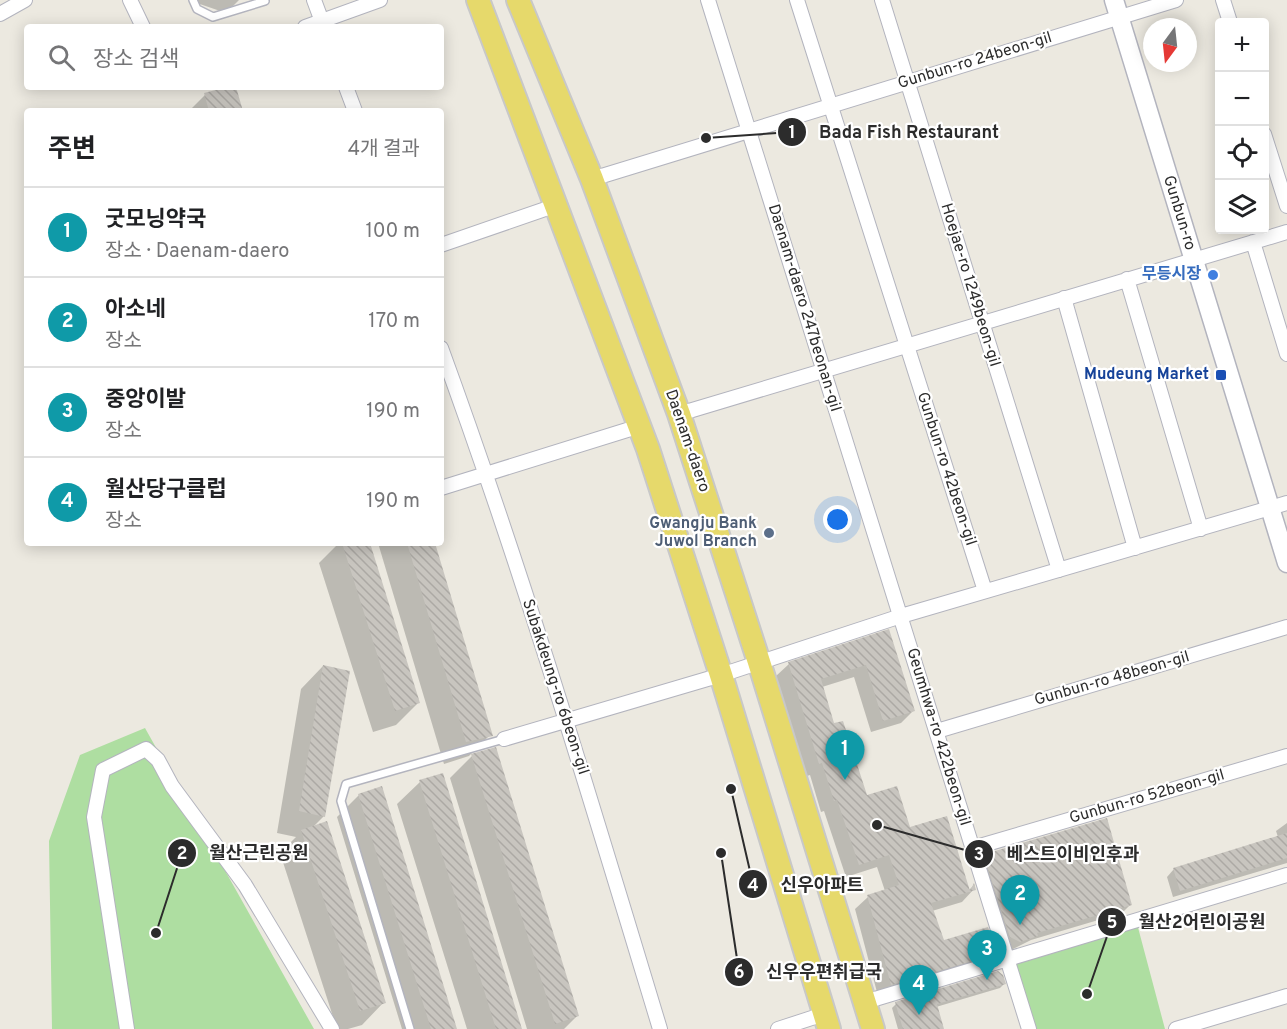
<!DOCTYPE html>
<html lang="ko">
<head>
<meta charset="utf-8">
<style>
  body { margin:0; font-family:Overpass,"Noto Sans KR",sans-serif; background:#f2f2f2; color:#202124 }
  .controls { position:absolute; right:18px; top:18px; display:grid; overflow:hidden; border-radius:6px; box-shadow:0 3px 15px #0003 }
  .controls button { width:54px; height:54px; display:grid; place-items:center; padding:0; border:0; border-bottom:2px solid #e0e0e0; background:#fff; color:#202124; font:30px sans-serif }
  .compass { position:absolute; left:1143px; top:18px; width:54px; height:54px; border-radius:50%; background:#fff; box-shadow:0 3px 15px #0003; rotate:195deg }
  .you { position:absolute; left:838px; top:520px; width:21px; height:21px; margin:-15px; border:4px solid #fff; border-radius:50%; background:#1a73e8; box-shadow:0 0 0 9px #1a73e833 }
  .badge { display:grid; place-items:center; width:39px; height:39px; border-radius:50%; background:#db2777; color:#fff; font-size:20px; font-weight:700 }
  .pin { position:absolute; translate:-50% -50px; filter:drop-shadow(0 2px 3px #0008) }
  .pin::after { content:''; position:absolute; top:32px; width:21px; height:18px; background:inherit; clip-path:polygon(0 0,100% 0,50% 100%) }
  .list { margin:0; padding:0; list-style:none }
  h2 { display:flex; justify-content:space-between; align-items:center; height:78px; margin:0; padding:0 24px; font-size:26px }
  h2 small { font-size:20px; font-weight:400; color:#757577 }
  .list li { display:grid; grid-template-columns:39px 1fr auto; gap:18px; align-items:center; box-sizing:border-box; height:90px; padding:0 24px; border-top:2px solid #e0e0e0 }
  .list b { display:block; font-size:22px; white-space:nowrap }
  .list p { margin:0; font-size:20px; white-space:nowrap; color:#757577 }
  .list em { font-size:20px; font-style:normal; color:#757577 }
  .icon { flex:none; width:33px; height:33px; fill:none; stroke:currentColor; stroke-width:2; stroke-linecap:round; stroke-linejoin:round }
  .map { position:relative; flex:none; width:1287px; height:1029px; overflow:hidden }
  .search { position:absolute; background:#fff; box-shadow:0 3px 15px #0003; left:24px; top:24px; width:420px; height:66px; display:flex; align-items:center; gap:15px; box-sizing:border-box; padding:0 21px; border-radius:6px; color:#757577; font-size:22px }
  .panel { position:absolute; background:#fff; box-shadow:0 3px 15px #0003; left:24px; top:108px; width:420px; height:438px; border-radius:6px }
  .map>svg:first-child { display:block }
  .park { fill:#aedea1 }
  .shadow { fill:#0003 }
  .building { fill:url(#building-back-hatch) }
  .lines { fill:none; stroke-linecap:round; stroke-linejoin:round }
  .service-casing { stroke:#b3b4be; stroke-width:10 }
  .minor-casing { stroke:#b3b4be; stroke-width:16 }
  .tertiary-casing { stroke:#b3b4be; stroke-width:21 }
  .primary-casing { stroke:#c8c8c8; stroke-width:26 }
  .service { stroke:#fff; stroke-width:7 }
  .minor { stroke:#fff; stroke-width:14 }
  .tertiary { stroke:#fff; stroke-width:18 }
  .primary { stroke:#e6d96b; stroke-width:22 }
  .shop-dot { fill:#3f7fe0; stroke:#fff; stroke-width:2 }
  .transit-dot { fill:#1a4fb4; stroke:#fff; stroke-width:2 }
  .service-dot { fill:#5c6f8a; stroke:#fff; stroke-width:2 }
  .labels { text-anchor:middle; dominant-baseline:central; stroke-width:4.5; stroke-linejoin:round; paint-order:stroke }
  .street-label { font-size:16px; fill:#2c2c2c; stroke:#fff }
  .shop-label { font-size:16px; font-weight:bold; fill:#366cbe; stroke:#fff; text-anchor:end }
  .transit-label { font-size:16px; font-weight:bold; fill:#164399; stroke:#fff; text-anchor:end }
  .service-label { font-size:16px; font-weight:bold; fill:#4e5e75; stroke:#fff; text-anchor:end }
  .leader { fill:none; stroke:#2c2c2c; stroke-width:2 }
  .callout-dot { fill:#2c2c2c; stroke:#fff; stroke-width:2 }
  .mark-label { font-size:18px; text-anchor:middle; font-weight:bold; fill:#fff }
  .callout-label { font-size:18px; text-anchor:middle; font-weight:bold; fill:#2c2c2c; stroke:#fff; stroke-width:4.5; stroke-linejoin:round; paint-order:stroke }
</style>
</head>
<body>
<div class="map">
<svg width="1287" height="1029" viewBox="0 0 1287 1029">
  <defs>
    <pattern id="building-back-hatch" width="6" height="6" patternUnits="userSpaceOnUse" patternTransform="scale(1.5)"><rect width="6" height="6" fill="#c8c5bf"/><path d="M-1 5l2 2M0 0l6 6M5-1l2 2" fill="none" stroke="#aca9a4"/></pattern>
  </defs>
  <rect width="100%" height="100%" fill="#ece9e0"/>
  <path class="park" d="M145 728 314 1029H52L49 841 80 755Z
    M1136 920 1165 1029H1029L1008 959Z"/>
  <path class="shadow" d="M188 0H239L226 13Z
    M235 87 242 111H189L205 95Z
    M339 543H368L419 702 396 725 373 732 319 563Z
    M378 543H433L491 734 469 756 444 764Z
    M888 631 913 711 901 723 871 732 854 677 822 687 833 725 866 797 909 829 969 890 973 886 974 889 962 902 932 911 943 942 980 957 967 970 878 996 855 909 868 897 885 891 877 867 846 877 824 811 821 812 810 775 807 776 776 676 789 664Z
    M323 666 324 816 313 827 384 1002 362 1025 348 1029H337L280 853 296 837 277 833 301 689Z
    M472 756 577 1016 564 1029H527L450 778Z
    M420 782 521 1029H467L397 804Z
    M359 795 456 1029H402L337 817Z
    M1287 823V863L1173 897 1167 877 1174 869 1278 837 1276 831Z
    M989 854 1131 904 1122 913 1031 940 1011 950 979 864Z
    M1004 984 1000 988 936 1007 943 1029H898L892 1008 896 1004Z"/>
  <path class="building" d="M227 87H236L243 111H209L204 93Z
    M342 543H370L420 703 395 711Z
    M407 543H435L493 736 466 742Z
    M889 629 915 711 883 721 866 665 821 679 834 723 843 721 867 795 897 786 910 827 947 816 970 891 974 883 976 890 931 903 944 940 988 927 991 936 982 958 891 985 867 895 899 885 889 855 859 865 837 800 834 801 822 763 819 764 788 662Z
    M323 665 350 671 325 817 299 811Z
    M496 747 579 1016 555 1024 471 754Z
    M443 773 522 1029H496L419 780Z
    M382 786 457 1029H431L358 794Z
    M1107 818 1132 905 1037 933 1038 936 1020 942 1010 937 985 859 988 853Z
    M327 821 386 1003 360 1011 301 830Z
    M1287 833V858L1180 891 1173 868Z
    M998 971 1003 975 1006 984 937 1004 944 1029H903L895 1002Z"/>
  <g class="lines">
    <g class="service-casing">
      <path id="service" d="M193 0 197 9 213 17 265 1
        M410 1029 341 801 346 784 504 739"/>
    </g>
    <g class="minor-casing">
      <path id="minor" d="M130 0 143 27
        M314 0 324 27
        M708 0 1029 1029
        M797 0 985 591
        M882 0 1059 570
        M1223 0 1230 22
        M0 14 25 0
        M305 27 380 0
        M346 87 355 111
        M1264 134 1287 206
        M592 179 1176 0
        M1253 242 1287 354
        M441 245 557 205
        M1127 279 1201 529
        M1064 298 1135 548
        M441 348C523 572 591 801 660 1029
        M679 414 1287 232
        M441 488 640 426
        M937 731 1287 627
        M504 739 721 675 901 616 1287 503
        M973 848 1287 756
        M865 1002 1287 875
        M127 1029 94 817 103 770 146 749 158 760 172 786 245 885 332 1029
        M778 1029 824 1014
        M1176 1029 1287 996"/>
    </g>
    <g class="tertiary-casing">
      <path id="tertiary" d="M1114 0 1287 563"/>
    </g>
    <g class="primary-casing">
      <path id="primary" d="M478 0 648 449 721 675 829 1029
        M518 0 592 179 679 414 759 662 873 1029"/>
    </g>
    <use href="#service" class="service"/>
    <use href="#minor" class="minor"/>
    <use href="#tertiary" class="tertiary"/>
    <use href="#primary" class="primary"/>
  </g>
  <circle class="shop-dot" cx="1213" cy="275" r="6"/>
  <rect class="transit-dot" x="1215" y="369" width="12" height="12" rx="3"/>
  <circle class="service-dot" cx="769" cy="533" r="6"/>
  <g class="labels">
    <g class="street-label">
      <text transform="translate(975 61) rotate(-17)">Gunbun-ro 24beon-gil</text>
      <text transform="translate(1179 213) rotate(73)">Gunbun-ro</text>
      <text transform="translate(970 285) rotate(73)">Hoejae-ro 1249beon-gil</text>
      <text transform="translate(804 308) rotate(73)">Daenam-daero 247beonan-gil</text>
      <text transform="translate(687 441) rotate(71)">Daenam-daero</text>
      <text transform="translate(946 469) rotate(72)">Gunbun-ro 42beon-gil</text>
      <text transform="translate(1112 679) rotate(-16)">Gunbun-ro 48beon-gil</text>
      <text transform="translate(555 687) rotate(72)">Subakdeung-ro 6beon-gil</text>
      <text transform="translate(938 737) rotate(73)">Geumhwa-ro 422beon-gil</text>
      <text transform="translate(1147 797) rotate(-16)">Gunbun-ro 52beon-gil</text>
    </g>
    <g class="shop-label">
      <text x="1201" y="275">무등시장</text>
    </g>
    <g class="transit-label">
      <text x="1209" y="375">Mudeung Market</text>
    </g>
    <g class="service-label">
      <text x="757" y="524">Gwangju Bank<tspan x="757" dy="18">Juwol Branch</tspan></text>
    </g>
  </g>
  <path class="leader" d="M706 138L792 132M156 933L182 853M877 825L979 854M731 789L753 884M1087 994L1112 922M721 853L739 972"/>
  <g class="callout-dot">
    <circle cx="706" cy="138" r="6"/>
    <circle cx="156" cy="933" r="6"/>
    <circle cx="877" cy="825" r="6"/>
    <circle cx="731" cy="789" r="6"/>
    <circle cx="1087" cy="994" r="6"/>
    <circle cx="721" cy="853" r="6"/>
    <circle cx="792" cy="132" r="15"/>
    <circle cx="182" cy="853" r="15"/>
    <circle cx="979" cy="854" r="15"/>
    <circle cx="753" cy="884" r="15"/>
    <circle cx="1112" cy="922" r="15"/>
    <circle cx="739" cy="972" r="15"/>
  </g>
  <g class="mark-label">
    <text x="792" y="138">1</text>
    <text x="182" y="859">2</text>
    <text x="979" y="860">3</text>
    <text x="753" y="891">4</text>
    <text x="1112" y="928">5</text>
    <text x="739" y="978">6</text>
  </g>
  <g class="callout-label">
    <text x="909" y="138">Bada Fish Restaurant</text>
    <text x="259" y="859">월산근린공원</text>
    <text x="1073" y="860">베스트이비인후과</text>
    <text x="822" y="891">신우아파트</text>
    <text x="1202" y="928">월산2어린이공원</text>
    <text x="824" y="978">신우우편취급국</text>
  </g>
</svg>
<div class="controls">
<button>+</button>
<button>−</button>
<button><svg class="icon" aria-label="locate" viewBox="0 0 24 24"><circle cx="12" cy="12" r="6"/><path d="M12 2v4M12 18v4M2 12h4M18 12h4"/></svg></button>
<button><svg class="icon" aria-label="layers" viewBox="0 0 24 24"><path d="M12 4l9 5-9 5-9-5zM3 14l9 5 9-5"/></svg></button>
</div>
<svg class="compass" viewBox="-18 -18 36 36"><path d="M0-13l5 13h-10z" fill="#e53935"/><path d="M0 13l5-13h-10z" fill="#757577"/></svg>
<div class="you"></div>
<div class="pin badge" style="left:845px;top:780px;background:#0f9aa8">1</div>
<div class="pin badge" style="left:1020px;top:925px;background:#0f9aa8">2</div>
<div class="pin badge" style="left:987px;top:980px;background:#0f9aa8">3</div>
<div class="pin badge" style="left:919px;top:1015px;background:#0f9aa8">4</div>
<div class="search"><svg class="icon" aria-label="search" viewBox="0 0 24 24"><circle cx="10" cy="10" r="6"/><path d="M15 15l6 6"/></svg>장소 검색</div>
<section class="panel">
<h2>주변<small>4개 결과</small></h2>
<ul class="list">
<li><span class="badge" style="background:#0f9aa8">1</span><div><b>굿모닝약국</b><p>장소 · Daenam-daero</p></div><em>100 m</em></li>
<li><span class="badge" style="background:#0f9aa8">2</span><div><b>아소네</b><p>장소</p></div><em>170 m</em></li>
<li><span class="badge" style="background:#0f9aa8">3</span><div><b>중앙이발</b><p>장소</p></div><em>190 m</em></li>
<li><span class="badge" style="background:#0f9aa8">4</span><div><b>월산당구클럽</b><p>장소</p></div><em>190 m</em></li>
</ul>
</section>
</div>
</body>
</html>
